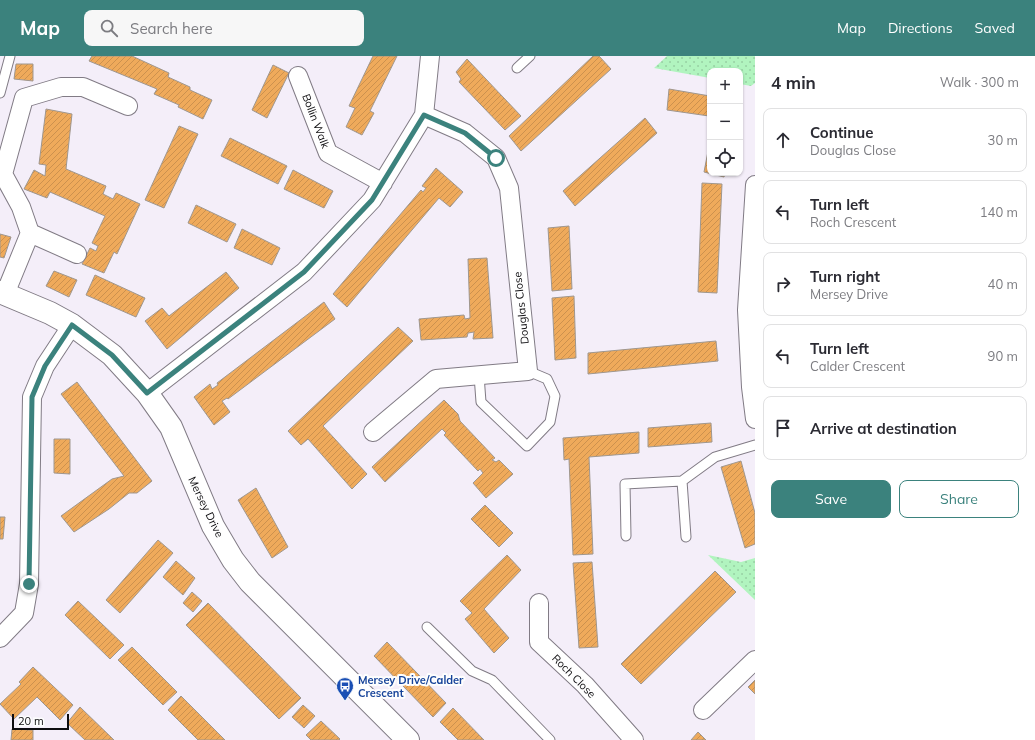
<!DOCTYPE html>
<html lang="en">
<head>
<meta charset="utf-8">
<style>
  body { margin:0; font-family:Mulish,sans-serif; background:#f7f7f7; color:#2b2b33 }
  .controls { position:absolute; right:12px; top:12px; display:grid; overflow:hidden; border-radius:8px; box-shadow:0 1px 3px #0004 }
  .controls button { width:36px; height:36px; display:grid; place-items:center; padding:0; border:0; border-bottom:1px solid #e1e1e2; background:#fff; color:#2b2b33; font:20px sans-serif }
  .scale { position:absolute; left:12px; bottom:10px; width:57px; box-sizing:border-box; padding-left:4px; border:2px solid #0e0d10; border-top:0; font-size:11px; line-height:14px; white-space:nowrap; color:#0e0d10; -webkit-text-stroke:3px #fefefe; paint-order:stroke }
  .stop { position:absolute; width:12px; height:12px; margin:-9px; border:3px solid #3b827d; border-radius:50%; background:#fff }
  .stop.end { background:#3b827d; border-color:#fff; box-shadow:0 1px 4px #0008 }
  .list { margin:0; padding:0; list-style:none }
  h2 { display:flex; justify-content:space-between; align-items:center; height:52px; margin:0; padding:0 16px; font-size:17px }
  h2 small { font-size:13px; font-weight:400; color:#7c7c81 }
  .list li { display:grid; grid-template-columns:26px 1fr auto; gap:12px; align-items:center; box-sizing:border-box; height:64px; margin:0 8px 8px; padding:0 8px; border:1px solid #e1e1e2; border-radius:8px }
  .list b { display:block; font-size:15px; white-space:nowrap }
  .list p { margin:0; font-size:13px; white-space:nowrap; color:#7c7c81 }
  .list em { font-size:13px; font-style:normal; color:#7c7c81 }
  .actions { display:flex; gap:8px; padding:12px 16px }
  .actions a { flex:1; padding:9px 0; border:1px solid #3b827d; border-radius:8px; text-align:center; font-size:14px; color:#3b827d }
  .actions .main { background:#3b827d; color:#fff }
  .icon { flex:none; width:22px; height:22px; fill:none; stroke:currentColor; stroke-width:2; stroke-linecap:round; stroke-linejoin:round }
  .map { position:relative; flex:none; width:755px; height:684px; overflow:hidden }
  header { display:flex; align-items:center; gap:24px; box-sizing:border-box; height:56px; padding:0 20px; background:#3b827d; color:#fff }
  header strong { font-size:19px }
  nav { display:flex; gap:22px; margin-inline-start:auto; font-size:14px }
  .search { width:280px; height:36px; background:#f7f7f7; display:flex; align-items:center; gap:10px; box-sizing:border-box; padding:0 14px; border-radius:8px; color:#7c7c81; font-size:15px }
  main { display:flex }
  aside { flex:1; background:#fff }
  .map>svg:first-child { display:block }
  .grass { fill:url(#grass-dots) }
  .building { fill:url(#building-hatch); stroke:#9f978f }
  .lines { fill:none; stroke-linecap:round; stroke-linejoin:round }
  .lane-casing { stroke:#817b85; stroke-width:11 }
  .street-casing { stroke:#817b85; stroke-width:20 }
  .secondary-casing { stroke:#817b85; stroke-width:24 }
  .lane { stroke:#fff; stroke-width:9 }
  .street { stroke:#fff; stroke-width:18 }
  .secondary { stroke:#fff; stroke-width:22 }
  .route { stroke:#3b827d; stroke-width:5 }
  .labels { text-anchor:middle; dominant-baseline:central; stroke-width:4; stroke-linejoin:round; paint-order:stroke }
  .street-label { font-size:11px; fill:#0e0d10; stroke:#fefefe }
  .transit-label { font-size:11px; font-weight:bold; fill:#164399; stroke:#fefefe; text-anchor:start }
</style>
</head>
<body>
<header>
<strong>Map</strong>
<div class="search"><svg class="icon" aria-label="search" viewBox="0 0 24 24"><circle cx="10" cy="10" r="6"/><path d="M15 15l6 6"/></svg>Search here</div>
<nav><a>Map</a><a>Directions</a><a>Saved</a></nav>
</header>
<main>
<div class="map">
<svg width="755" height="684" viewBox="0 0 755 684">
  <defs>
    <pattern id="grass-dots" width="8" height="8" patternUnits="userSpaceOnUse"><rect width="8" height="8" fill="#b1f4bf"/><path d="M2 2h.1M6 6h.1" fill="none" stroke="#97d0a3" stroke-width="1.8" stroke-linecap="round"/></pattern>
    <pattern id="building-hatch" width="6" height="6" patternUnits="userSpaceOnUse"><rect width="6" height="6" fill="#efaa5b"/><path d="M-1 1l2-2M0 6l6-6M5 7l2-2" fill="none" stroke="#cc914e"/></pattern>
  </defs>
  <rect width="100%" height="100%" fill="#f4eef9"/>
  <path class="grass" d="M667 0H755V27L751 30 740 28V15H710V22L654 12Z
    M708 499 741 506 755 502V544Z"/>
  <path class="building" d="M92 0H132L169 17 168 21 190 31V34L212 44 203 63 178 51 179 49 154 38 157 33 89 5Z
    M373 0H397L370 55 374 57 362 79 346 71 355 52 349 50Z
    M593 0H599L611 13 521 95 509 80Z
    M467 3 521 60 505 74 459 26 461 23 456 16Z
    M16 8H33V25L14 23Z
    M273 9 289 17 267 62 252 54Z
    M669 33 710 40 709 60 667 54Z
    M46 53 72 58 66 113 106 130 103 138 113 143 116 137 140 148 117 198 114 196 104 217 82 208 90 192 96 195 98 190 92 187 105 160 50 136 47 142 24 133 34 114 45 120 46 109 39 108Z
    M645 62 657 77 575 150 563 135Z
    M179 70 198 78 164 152 145 144Z
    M230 82 287 110 278 128 221 100Z
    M710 85V117H725L724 121 704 116Z
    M436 112 463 136 450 151 439 142 347 251 333 238 421 134 423 136 426 132 422 130Z
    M293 114 333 135 324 152 284 133Z
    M702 127 722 128 717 237 698 236Z
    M196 149 236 168 227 186 188 167Z
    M569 170 572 233 552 235 548 172Z
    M242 173 280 192 272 209 234 192Z
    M0 178 11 181 4 202 0 201Z
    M487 202 493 282 473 283 474 276 468 277 467 281 421 284 419 263 464 259 465 263 470 262 468 203Z
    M54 215 77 224 69 241 46 230Z
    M226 216 239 232 167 293 145 265 162 252 169 260Z
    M95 219 145 242 136 261 86 239Z
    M574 240 576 302 555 304 552 242Z
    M324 246 335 263 228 343 227 342 222 345 230 356 214 369 194 341 210 328 212 333 218 329 217 327Z
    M398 271 413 285 323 370 367 418 352 433 308 383 301 389 288 375Z
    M716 285 718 305 588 318V297Z
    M77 326 152 425 137 437H129L109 453 74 476 61 460 112 423 124 420 61 338Z
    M444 344 458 358 460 365 495 402 492 404 496 406 499 404 513 418 486 442 473 427 483 417 480 413 478 415 444 379 446 377 442 373 385 426 372 411Z
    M711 367 712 386 648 391V372Z
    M639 376V397L589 401 593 498 573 499 569 403 564 404 563 382Z
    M54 383H70V418L54 417Z
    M741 405 755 457V488L745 492 721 411Z
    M256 432 288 491 272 502 238 444Z
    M485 449 513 477 499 491 471 463Z
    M0 461H5L3 483H0Z
    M158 484 173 497 120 557 106 544Z
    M507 499 521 514 484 553 509 582 494 597 465 563 472 557 460 545Z
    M176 505 195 522 183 539 163 521Z
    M592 506 598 591 579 592 573 507Z
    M715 515 736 536 641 628 621 608Z
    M192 536 202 545 193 556 183 547Z
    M78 545 124 589 110 603 65 559Z
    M208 547 301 642 279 663 186 569Z
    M387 586 446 647 433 661 374 600Z
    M132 591 177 636 163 649 118 604Z
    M33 611 73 649 60 664 37 641 14 663 0 648 21 628 19 626Z
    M755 624V638L748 631Z
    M181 640 225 684H198L168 654Z
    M303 649 315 660 304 672 292 661Z
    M80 651 114 684H85L67 667Z
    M453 652 484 684H458L440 666Z
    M321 665 340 683 339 684H311L306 679Z
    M12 673 33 674V684H11Z
    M698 676 706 684H691Z"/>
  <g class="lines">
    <g class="lane-casing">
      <path id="lane" d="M517 12 530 0
        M0 37 10 0
        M479 319 481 346 527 390 550 366 555 340 547 323 528 315
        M682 425 686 481
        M626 480 625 428 682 425 715 401 755 389
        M427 571 472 615 492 624 550 684"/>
    </g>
    <g class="street-casing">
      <path id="street" d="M298 20 328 97 383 127
        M755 129 747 254 751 331 755 363
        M30 177 77 198
        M5 238 30 177 21 151 3 118 24 42 61 31H83L128 50
        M147 337 304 216 372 144 424 59 430 0
        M373 376 436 323 528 315 509 132 496 102 465 77 424 59
        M539 547V586L585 629 634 684
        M0 582 24 557 29 528 32 341 45 310 72 269
        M703 654 755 604"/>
    </g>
    <g class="secondary-casing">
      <path id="secondary" d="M0 236 50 257 72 269 112 299 147 337 171 371 213 470 233 504 250 526 408 684"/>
    </g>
    <use href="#lane" class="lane"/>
    <use href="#street" class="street"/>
    <use href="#secondary" class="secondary"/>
  </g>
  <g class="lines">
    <path class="route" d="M29 528 32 341 45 310 72 269 112 299 147 337 304 216 372 144 424 59 465 77 496 102"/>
  </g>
  <defs>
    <g id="bus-pin" transform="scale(0.9)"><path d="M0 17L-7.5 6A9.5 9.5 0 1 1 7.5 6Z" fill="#1a4fb4" stroke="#fefefe"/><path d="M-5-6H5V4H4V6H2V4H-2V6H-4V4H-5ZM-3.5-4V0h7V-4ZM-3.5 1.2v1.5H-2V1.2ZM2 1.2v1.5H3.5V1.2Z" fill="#fff"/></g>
  </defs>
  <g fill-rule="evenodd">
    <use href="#bus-pin" x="345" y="630"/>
  </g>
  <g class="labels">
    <g class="street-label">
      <text transform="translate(316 65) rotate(69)">Bollin Walk</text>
      <text transform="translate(521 252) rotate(-96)">Douglas Close</text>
      <text transform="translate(206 451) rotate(64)">Mersey Drive</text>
      <text transform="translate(574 620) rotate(45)">Roch Close</text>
    </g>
    <g class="transit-label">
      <text x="358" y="624">Mersey Drive/Calder<tspan x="358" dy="13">Crescent</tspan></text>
    </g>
  </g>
</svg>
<div class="controls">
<button>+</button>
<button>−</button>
<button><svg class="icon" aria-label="locate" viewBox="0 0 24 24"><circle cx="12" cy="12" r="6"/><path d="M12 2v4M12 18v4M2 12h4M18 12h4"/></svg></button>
</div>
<div class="scale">20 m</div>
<div class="stop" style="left:496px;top:102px"></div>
<div class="stop end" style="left:29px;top:528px"></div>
</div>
<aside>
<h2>4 min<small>Walk · 300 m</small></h2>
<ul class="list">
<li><svg class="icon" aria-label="ahead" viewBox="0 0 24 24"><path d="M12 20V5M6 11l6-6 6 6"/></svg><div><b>Continue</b><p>Douglas Close</p></div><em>30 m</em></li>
<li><svg class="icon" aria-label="left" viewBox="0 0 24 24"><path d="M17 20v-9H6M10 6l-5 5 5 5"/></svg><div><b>Turn left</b><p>Roch Crescent</p></div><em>140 m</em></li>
<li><svg class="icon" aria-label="right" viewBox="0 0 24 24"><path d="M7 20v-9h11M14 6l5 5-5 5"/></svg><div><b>Turn right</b><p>Mersey Drive</p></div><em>40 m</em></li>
<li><svg class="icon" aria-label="left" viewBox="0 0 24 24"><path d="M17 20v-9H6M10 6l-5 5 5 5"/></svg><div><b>Turn left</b><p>Calder Crescent</p></div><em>90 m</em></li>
<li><svg class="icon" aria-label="arrive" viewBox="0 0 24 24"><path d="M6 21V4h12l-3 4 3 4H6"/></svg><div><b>Arrive at destination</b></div></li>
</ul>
<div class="actions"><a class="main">Save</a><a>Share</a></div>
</aside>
</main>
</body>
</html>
